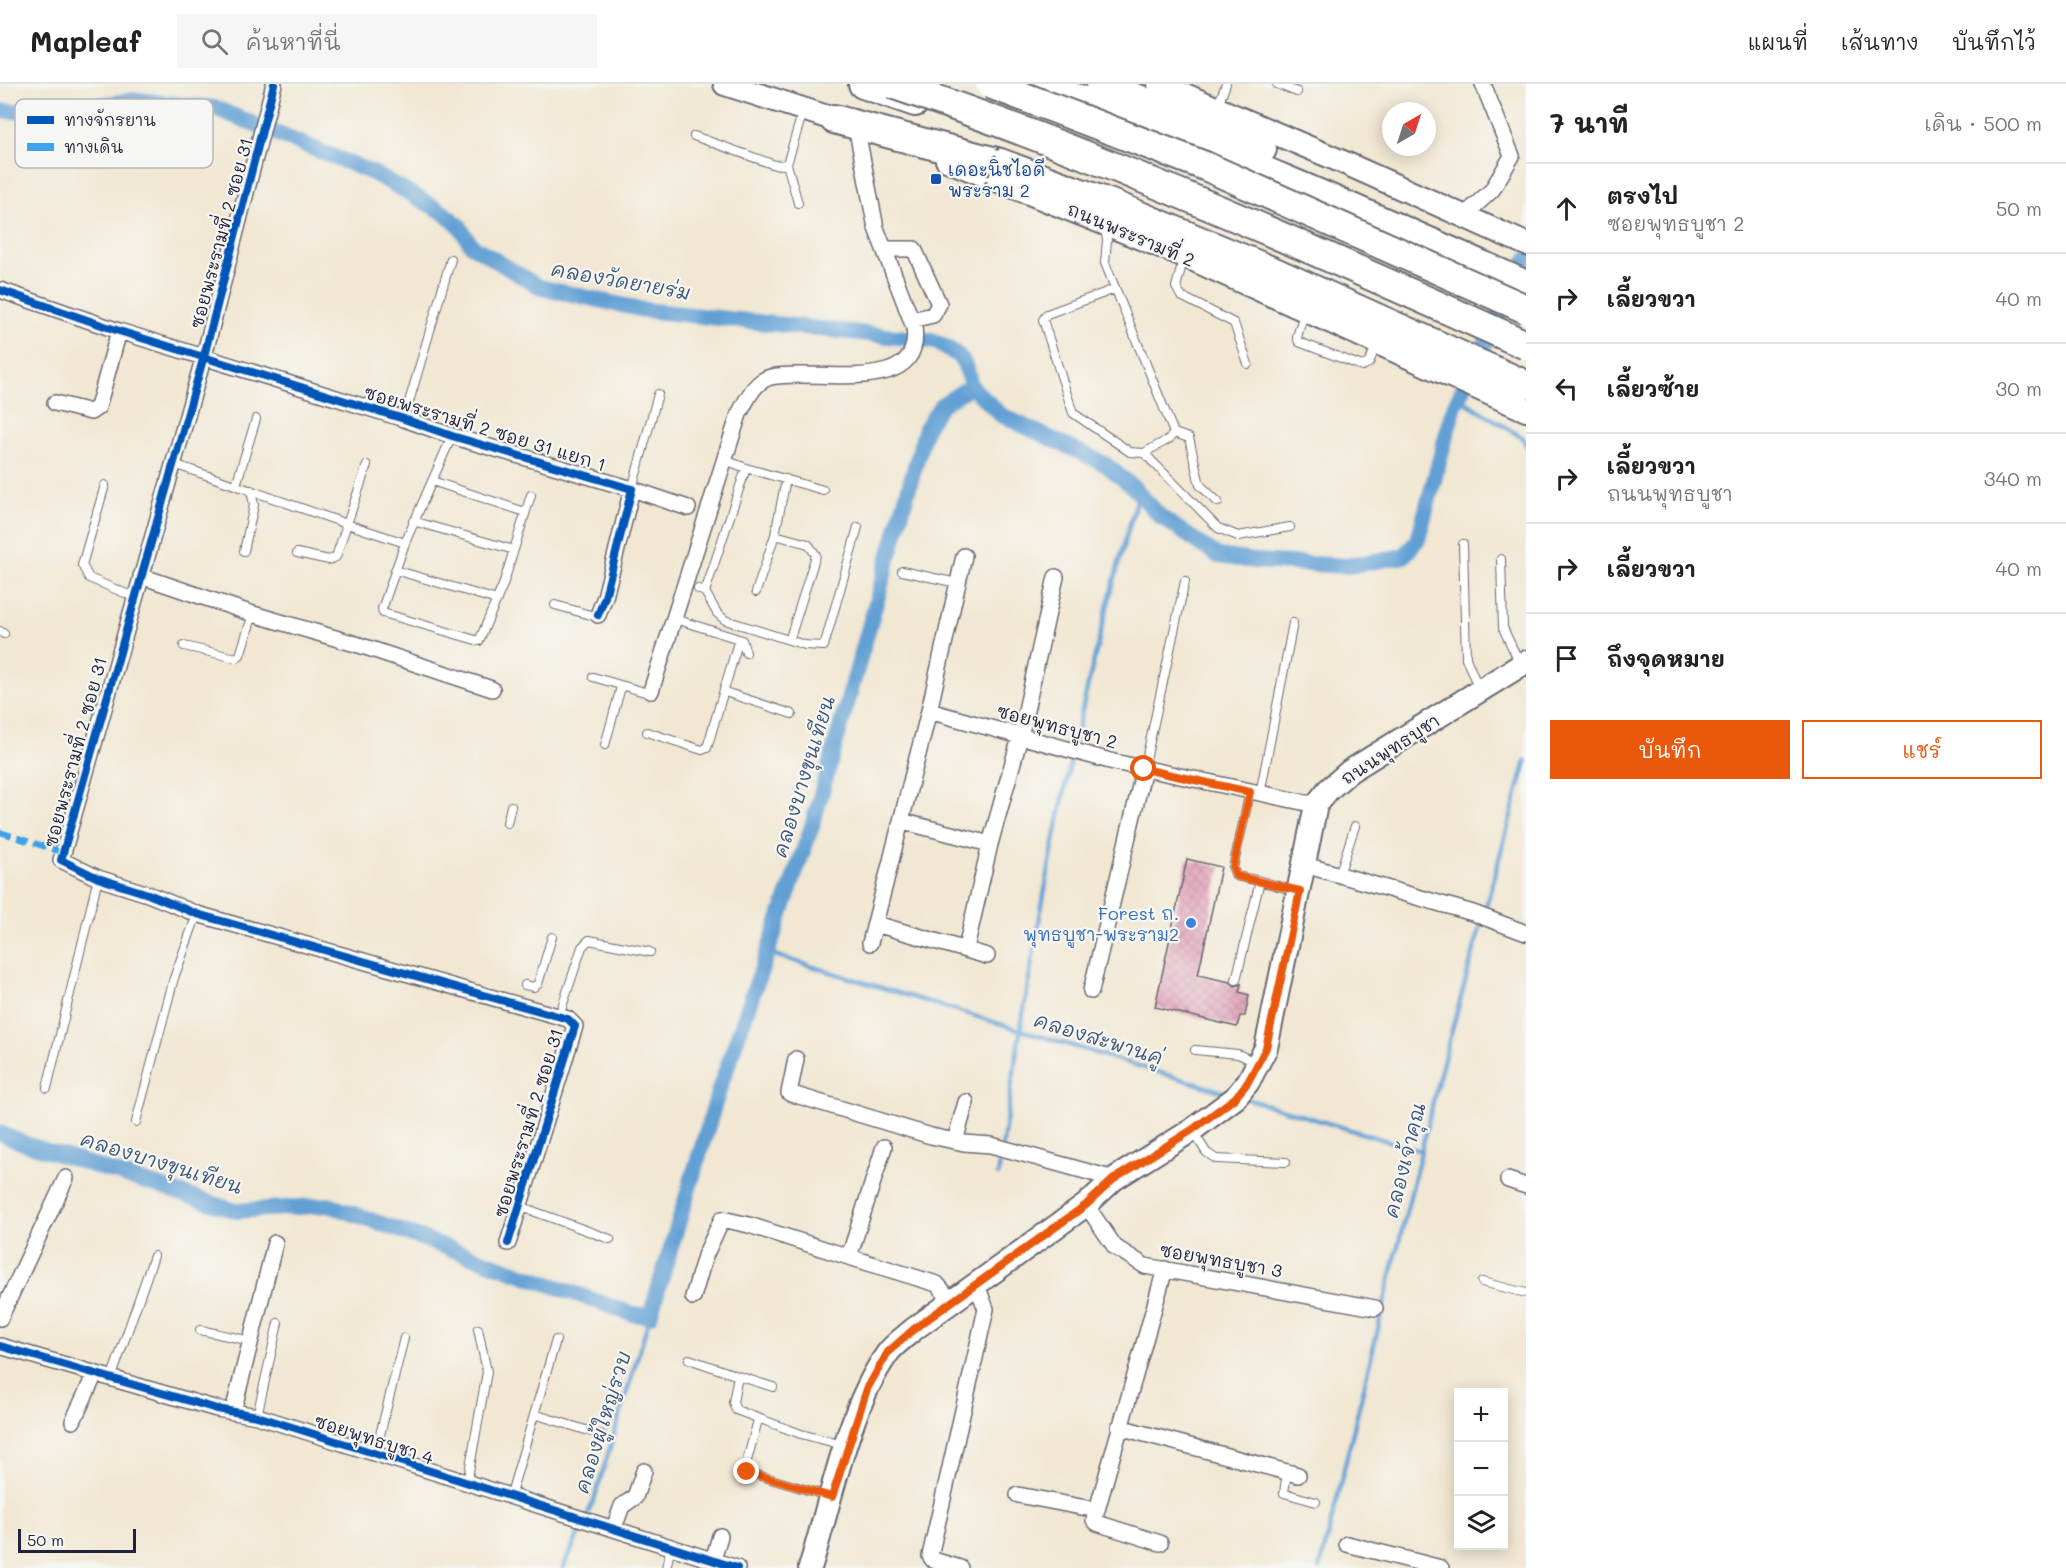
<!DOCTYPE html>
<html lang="th">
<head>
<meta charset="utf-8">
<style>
  body { margin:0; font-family:Mali,"Playpen Sans Thai",sans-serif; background:#f6f6f6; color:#222 }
  .controls { position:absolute; right:18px; bottom:18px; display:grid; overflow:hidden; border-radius:0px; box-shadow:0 3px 15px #0003 }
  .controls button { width:54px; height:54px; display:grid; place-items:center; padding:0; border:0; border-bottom:2px solid #e0e0e0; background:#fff; color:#222; font:30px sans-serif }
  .compass { position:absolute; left:1382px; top:18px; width:54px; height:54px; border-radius:50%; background:#fff; box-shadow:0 3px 15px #0003; rotate:39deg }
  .scale { position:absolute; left:18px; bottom:15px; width:118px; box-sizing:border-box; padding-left:6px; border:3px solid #22223b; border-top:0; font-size:16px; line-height:21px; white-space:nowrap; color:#22223b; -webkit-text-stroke:4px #f6f6f2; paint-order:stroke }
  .stop { position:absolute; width:18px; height:18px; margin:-14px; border:4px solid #ea580c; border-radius:50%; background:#fff }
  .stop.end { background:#ea580c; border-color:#fff; box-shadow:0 2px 6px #0008 }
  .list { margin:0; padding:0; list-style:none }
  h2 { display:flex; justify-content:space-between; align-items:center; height:78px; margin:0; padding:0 24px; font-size:26px }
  h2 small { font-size:20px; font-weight:400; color:#767676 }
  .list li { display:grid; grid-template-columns:39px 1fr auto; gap:18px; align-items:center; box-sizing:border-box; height:90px; padding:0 24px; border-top:2px solid #e0e0e0 }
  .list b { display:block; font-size:22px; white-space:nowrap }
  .list p { margin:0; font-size:20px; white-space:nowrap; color:#767676 }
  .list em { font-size:20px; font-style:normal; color:#767676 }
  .actions { display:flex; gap:12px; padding:18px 24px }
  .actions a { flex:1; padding:14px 0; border:2px solid #ea580c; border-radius:0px; text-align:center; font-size:21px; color:#ea580c }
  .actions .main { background:#ea580c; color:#fff }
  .icon { flex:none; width:33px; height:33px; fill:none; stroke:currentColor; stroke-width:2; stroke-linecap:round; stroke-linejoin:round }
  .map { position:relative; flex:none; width:1526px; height:1484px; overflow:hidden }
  header { display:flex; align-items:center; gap:36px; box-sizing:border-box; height:84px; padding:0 30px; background:#fff; border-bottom:2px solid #e0e0e0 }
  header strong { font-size:28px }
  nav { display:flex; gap:33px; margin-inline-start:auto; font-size:21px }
  .search { width:420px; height:54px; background:#f6f6f6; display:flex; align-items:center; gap:15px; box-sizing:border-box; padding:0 21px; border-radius:0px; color:#767676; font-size:22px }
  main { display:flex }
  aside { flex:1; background:#fff }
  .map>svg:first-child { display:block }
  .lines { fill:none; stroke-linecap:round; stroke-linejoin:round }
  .stream { stroke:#62a0d4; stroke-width:4.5 }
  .canal { stroke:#62a0d4; stroke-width:16 }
  .building { fill:url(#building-cross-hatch) }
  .lane-casing { stroke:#6a6770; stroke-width:10 }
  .street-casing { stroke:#6a6770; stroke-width:18 }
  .secondary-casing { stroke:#6a6770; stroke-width:26 }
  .highway-casing { stroke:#6a6770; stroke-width:32 }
  .lane { stroke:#fff; stroke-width:8 }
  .street { stroke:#fff; stroke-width:15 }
  .secondary { stroke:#fff; stroke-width:22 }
  .highway { stroke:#fff; stroke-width:28 }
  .highway-bridge-casing { stroke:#6a6770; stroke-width:32; stroke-linecap:butt }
  .path-bridge { stroke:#6a6770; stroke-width:3; stroke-dasharray:4.5 4.5; stroke-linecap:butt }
  .highway-bridge { stroke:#fff; stroke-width:28 }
  .quiet { stroke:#3ea2ec; stroke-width:6; stroke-dasharray:12 6; stroke-linecap:butt }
  .cycleway-casing { stroke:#f6f6f2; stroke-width:11 }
  .cycleway { stroke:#0057b8; stroke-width:8 }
  .route { stroke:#ea580c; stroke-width:8 }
  .transit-dot { fill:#1a4fb4; stroke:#f6f6f2; stroke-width:2 }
  .shop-dot { fill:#3f7fe0; stroke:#f6f6f2; stroke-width:2 }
  .labels { text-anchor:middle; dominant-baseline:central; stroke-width:4.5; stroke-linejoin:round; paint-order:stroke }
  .transit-label { font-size:18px; fill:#164399; stroke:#f6f6f2; text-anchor:start }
  .street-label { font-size:18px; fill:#22223b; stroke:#f6f6f2 }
  .shop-label { font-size:18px; fill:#366cbe; stroke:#f6f6f2; text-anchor:end }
  .water-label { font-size:20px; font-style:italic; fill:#3c5478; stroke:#f6f6f2 }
  .key { fill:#f6f6f2; stroke:#b6b6bb; stroke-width:1.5 }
  .key-label { font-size:16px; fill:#22223b }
</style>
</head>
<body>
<header>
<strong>Mapleaf</strong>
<div class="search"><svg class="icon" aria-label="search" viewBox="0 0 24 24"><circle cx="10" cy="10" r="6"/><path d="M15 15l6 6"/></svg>ค้นหาที่นี่</div>
<nav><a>แผนที่</a><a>เส้นทาง</a><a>บันทึกไว้</a></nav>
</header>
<main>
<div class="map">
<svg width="1526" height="1484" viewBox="0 0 1526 1484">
  <defs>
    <pattern id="building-cross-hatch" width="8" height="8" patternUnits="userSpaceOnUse" patternTransform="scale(1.5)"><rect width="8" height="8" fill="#e199b3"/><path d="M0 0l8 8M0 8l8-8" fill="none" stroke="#b67c93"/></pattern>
  </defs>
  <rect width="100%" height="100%" fill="#f6f6f2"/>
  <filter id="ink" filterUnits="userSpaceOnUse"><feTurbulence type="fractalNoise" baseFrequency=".0167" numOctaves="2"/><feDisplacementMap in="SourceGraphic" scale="12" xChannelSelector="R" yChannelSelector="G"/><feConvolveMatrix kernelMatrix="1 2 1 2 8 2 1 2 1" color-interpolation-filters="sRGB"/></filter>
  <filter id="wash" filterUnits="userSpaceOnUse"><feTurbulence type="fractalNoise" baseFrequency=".008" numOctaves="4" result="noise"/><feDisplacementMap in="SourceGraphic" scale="24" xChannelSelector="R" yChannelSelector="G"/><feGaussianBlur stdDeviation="1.35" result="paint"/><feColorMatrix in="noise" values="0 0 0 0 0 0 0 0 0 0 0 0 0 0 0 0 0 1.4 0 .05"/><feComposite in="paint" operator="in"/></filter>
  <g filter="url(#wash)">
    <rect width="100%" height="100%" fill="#f1e7d2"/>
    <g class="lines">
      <path class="stream" d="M1459 314 1523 354 1526 361
        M768 869 1230 1010
        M1244 1014 1421 1067
        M998 1091C1032 861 1072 632 1139 409
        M563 1484 594 1416 650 1232
        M1320 1484 1439 993 1526 677"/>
      <path class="canal" d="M0 27 45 28 137 16 215 24 373 89 441 127 459 141 471 161 539 203 644 226 934 257C960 271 965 272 971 302
        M0 1049 23 1059 236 1127 329 1121 632 1230 650 1232 720 1003 812 742 926 344 941 321 971 302 1001 331 1105 380 1133 403 1161 433 1218 472 1255 477 1347 482 1404 472 1418 455 1454 323 1526 176"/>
    </g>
    <g id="blocks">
      <path class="building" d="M1187 775 1221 783 1198 891 1230 898 1235 902 1241 900 1239 908 1249 911 1245 932H1240L1237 943 1155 923Z"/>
    </g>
  </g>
  <g filter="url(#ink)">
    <use href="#blocks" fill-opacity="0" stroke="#6a6770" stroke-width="1.5"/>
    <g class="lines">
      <g class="lane-casing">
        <path id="lane" d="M1277 0 1297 8
          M1218 21 1226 0
          M694 52 775 81 787 80 803 27
          M787 80 798 119
          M1105 145 1107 156 1105 179 1174 349 1169 355 1144 369 1130 368 1073 329 1043 236 1047 230 1115 205
          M1184 173 1176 203 1181 212 1234 239 1248 280
          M1304 229 1297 253 1299 258 1362 282 1369 279 1376 262
          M404 335 451 175
          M1174 349 1189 354 1200 401 1218 418
          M1144 369 1218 444 1238 452 1290 443
          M725 376 746 384
          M174 380 347 440 367 381
          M786 395 775 451 808 460 816 471 790 554
          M432 397 452 352
          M105 401 82 481 89 494 134 513
          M236 401 256 335
          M632 405 658 310
          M413 437 514 466
          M405 459 382 525 383 529 479 557 503 501 531 411
          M1463 460 1466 574 1478 603
          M244 467 254 421 251 406
          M297 469 329 476 336 473 347 440 405 459 432 397 525 428
          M1501 475 1503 544 1520 580
          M395 486 497 516
          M902 487 957 499
          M698 505 705 508 746 384 823 406
          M705 508 717 529 725 536 805 561 824 562 858 443
          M756 508 775 451
          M555 521 594 532 598 531
          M675 535 742 556 746 569
          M0 547 4 550
          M184 562 236 574 240 571 253 530
          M593 593 648 609 651 607
          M725 608 792 630
          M647 648 702 666 707 664 739 555
          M605 661 621 603
          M1144 685 1185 497
          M1250 708 1233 784 1236 792 1260 797
          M1260 710 1293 539
          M507 739 511 722
          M1339 791 1355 742
          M1236 896 1260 797 1296 807
          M525 901 534 903 538 900 552 853
          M559 932 582 863 589 856 650 868
          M1195 966 1238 970 1255 978
          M47 1004 98 794
          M136 1038 174 894 197 830
          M1193 1047 1206 1068 1216 1075 1286 1078
          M519 1122 610 1155
          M1482 1198 1526 1209
          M200 1246 251 1257
          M689 1275 738 1292
          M111 1295 154 1172
          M773 1303 738 1292 733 1318 736 1326 801 1350 843 1361
          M534 1330 602 1351
          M257 1332 278 1239
          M758 1336 745 1384 747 1388 828 1412
          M375 1371 404 1254
          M1287 1388 1284 1409 1316 1418
          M467 1399 487 1288 478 1245
          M510 1413 556 1256
          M666 1484 671 1463"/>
      </g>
      <g class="street-casing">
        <path id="street" d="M274 0 204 272 61 776 98 794 148 810 197 830 568 935 575 942 508 1159
          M1464 132 1492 106 1512 72 1483 0
          M885 165H914L939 220 933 231 911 236
          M0 206 119 247 404 335 452 352 632 405 605 513 598 531
          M55 319 91 328 98 323 119 247
          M632 405 688 424
          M141 492 253 530 359 561 492 605
          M651 607 739 330C747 316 754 297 771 293 813 283 924 315 914 243L876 144 856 42
          M929 627 1114 678 1316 721
          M901 737 990 760
          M1305 781 1473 829 1526 849
          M876 840 987 872
          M870 859 929 627 964 472
          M966 864 990 760 1020 653 1056 493
          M1091 907 1144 685
          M796 975 789 1009 931 1052 964 1059 991 1061 1114 1095
          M955 1057 966 1018
          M884 1063 849 1173 937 1200 951 1217
          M1508 1096 1526 1102
          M1086 1121 1115 1163 1145 1182 1375 1224
          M693 1213 705 1172 722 1135 749 1141 849 1173
          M0 1234 66 1094
          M0 1262 217 1325 257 1332 737 1484
          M233 1328 275 1159
          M73 1337 95 1290
          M1119 1343 1298 1391
          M1018 1411 1097 1426 1094 1436 1097 1439 1160 1459
          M1097 1426 1165 1185
          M614 1444 622 1422 635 1413 644 1387
          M1347 1460 1441 1484
          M713 1476 720 1452
          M960 1484 933 1476 930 1472 986 1225 976 1199"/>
      </g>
      <g class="secondary-casing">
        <path id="secondary" d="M725 0 849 40
          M1159 0 1345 79 1526 160
          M947 76 1185 172 1526 326
          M810 1484C831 1417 847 1327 887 1270 893 1261 905 1253 914 1245L1086 1121 1114 1095 1192 1046 1235 1014 1248 998 1266 964 1316 721 1328 706 1350 687 1526 578"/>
      </g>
      <g class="highway-casing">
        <path id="highway" d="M863 0 915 18
          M1036 0C1203 57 1365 129 1526 201
          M1101 0 1262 65
          M834 35 1000 79 1116 122 1279 190 1526 301"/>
      </g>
      <use href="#lane" class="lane"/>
      <use href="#street" class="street"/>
      <use href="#secondary" class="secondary"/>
      <use href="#highway" class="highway"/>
      <g class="highway-bridge-casing">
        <path id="highway-bridge" d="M892 0C1109 74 1317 167 1526 261
          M990 0 1205 82 1526 225"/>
      </g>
      <path class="path-bridge" d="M982 109 999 61"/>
      <use href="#highway-bridge" class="highway-bridge"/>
      <path class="quiet" d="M0 748 61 768"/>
      <g class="cycleway-casing">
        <path id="cycleway" d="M274 0 204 272 61 776 98 794 148 810 197 830 568 935 575 942 508 1159
          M0 206 119 247 404 335 452 352 632 405 605 513 598 531
          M0 1262 217 1325 257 1332 737 1484"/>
      </g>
      <use href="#cycleway" class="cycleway"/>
    </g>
  </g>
  <g class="lines" filter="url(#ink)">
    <path class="route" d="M747 1388 832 1413 867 1305 888 1268 914 1245 1086 1121 1114 1095 1192 1046 1235 1014 1248 998 1266 964 1300 807 1236 792 1233 784 1250 708 1144 685"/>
  </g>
  <rect class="transit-dot" x="930" y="89" width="12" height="12" rx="3"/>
  <circle class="shop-dot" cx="1191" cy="839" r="6"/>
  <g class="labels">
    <g class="transit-label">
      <text x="948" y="85">เดอะนิชไอดี<tspan x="948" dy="21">พระราม 2</tspan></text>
    </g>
    <g class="street-label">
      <text transform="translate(221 149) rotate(-75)">ซอยพระรามที่ 2 ซอย 31</text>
      <text transform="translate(1131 150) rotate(23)">ถนนพระรามที่ 2</text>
      <text transform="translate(485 344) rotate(17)">ซอยพระรามที่ 2 ซอย 31 แยก 1</text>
      <text transform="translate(1057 642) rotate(15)">ซอยพุทธบูชา 2</text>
      <text transform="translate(1390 665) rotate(-33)">ถนนพุทธบูชา</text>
      <text transform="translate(75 668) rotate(-75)">ซอยพระรามที่ 2 ซอย 31</text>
      <text transform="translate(528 1039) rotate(-73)">ซอยพระรามที่ 2 ซอย 31</text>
      <text transform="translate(1221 1176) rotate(10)">ซอยพุทธบูชา 3</text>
      <text transform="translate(374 1355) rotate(18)">ซอยพุทธบูชา 4</text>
    </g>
    <g class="shop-label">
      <text x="1179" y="829">Forest ถ.<tspan x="1179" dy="21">พุทธบูชา-พระราม2</tspan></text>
    </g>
    <g class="water-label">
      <text transform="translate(621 196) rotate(10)">คลองวัดยายร่ม</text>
      <text transform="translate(803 692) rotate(-73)">คลองบางขุนเทียน</text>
      <text transform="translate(1099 954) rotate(17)">คลองสะพานคู่</text>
      <text transform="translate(1404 1076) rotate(-76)">คลองเจ้าคุณ</text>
      <text transform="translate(162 1078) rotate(17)">คลองบางขุนเทียน</text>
      <text transform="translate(602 1338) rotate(-73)">คลองผู้ใหญ่รวบ</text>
    </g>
  </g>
  <rect x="15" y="15" width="198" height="69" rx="9" class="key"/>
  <rect x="27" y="32" width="27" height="8" fill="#0057b8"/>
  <rect x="27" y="59" width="27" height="8" fill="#3ea2ec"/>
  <g class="key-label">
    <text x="64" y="42">ทางจักรยาน</text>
    <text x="64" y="69">ทางเดิน</text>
  </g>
</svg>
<div class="controls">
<button>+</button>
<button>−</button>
<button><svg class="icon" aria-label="layers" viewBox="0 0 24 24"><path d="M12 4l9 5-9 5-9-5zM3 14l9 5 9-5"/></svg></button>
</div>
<svg class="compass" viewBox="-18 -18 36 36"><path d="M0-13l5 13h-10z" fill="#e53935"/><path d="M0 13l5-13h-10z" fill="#767676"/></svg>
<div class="scale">50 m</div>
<div class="stop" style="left:1144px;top:685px"></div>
<div class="stop end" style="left:747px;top:1388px"></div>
</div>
<aside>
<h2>7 นาที<small>เดิน · 500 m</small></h2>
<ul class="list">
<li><svg class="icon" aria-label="ahead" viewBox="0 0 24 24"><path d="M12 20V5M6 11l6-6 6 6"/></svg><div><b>ตรงไป</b><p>ซอยพุทธบูชา 2</p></div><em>50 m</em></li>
<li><svg class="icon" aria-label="right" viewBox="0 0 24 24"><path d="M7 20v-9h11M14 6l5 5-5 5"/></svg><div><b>เลี้ยวขวา</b></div><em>40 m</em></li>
<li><svg class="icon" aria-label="left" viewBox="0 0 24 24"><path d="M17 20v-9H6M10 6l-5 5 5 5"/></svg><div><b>เลี้ยวซ้าย</b></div><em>30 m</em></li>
<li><svg class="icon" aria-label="right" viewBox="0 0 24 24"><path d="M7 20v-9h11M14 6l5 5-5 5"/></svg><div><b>เลี้ยวขวา</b><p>ถนนพุทธบูชา</p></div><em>340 m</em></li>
<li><svg class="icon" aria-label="right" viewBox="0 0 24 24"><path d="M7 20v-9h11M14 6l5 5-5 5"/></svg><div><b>เลี้ยวขวา</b></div><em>40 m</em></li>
<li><svg class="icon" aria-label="arrive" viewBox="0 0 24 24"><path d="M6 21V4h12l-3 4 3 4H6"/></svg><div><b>ถึงจุดหมาย</b></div></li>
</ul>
<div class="actions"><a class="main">บันทึก</a><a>แชร์</a></div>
</aside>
</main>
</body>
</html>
